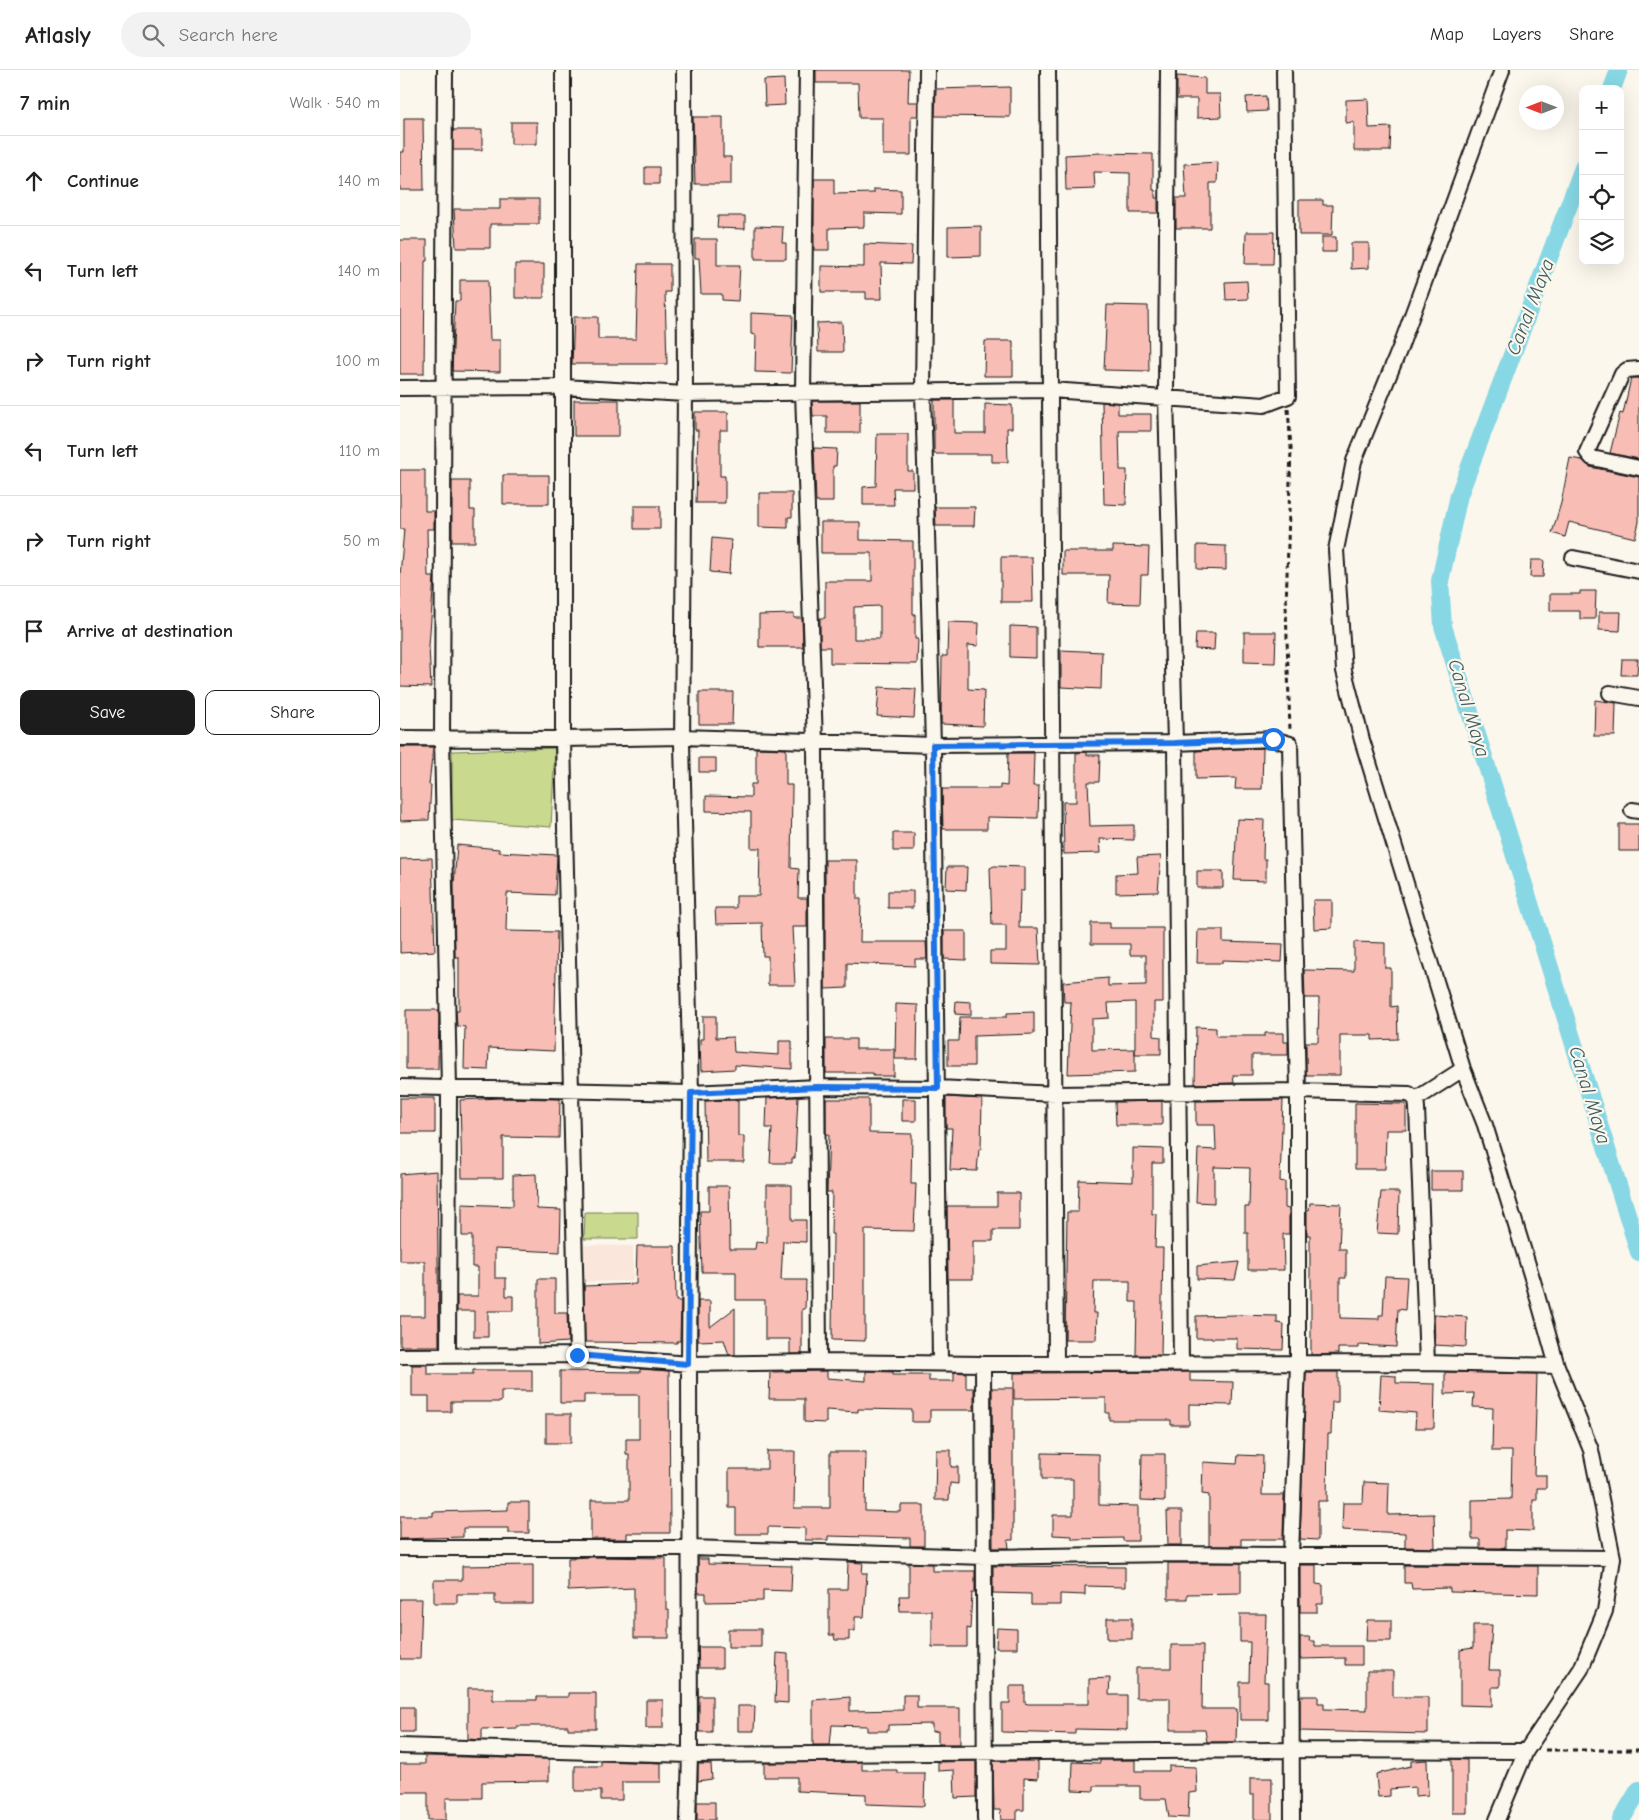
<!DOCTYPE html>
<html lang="en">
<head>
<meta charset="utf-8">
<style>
  body { margin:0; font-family:"Comic Neue",sans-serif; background:#f2f2f2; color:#222 }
  .controls { position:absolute; right:15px; top:15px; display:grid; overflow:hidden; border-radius:10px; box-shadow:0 5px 20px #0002 }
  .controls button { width:45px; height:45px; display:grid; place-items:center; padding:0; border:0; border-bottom:1px solid #e0e0e0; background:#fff; color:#222; font:25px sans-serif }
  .compass { position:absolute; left:1119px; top:15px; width:45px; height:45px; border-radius:50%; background:#fff; box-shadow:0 5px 20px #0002; rotate:270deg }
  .stop { position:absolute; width:15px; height:15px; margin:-11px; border:4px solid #1a73e8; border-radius:50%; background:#fff }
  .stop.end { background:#1a73e8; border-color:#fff; box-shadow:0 1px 5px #0008 }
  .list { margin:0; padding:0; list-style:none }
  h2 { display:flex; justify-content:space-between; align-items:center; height:65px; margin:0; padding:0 20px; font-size:21px }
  h2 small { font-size:16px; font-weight:400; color:#767676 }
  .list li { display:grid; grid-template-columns:32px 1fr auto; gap:15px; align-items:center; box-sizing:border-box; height:90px; padding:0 20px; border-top:1px solid #e0e0e0 }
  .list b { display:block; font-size:19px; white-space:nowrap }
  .list em { font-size:16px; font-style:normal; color:#767676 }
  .actions { display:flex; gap:10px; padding:15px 20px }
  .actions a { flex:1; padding:11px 0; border:1px solid #1c1c1c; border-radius:10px; text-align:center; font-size:18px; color:#1c1c1c }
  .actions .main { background:#1c1c1c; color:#fff }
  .icon { flex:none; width:28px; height:28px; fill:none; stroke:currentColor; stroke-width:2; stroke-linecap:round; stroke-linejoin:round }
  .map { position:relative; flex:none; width:1239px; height:1750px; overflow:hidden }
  header { display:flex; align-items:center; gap:30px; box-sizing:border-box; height:70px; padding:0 25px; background:#fff; border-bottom:1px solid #e0e0e0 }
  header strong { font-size:24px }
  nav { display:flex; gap:28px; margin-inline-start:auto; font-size:18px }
  .search { width:350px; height:45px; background:#f2f2f2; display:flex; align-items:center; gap:12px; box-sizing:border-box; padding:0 18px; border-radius:28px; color:#767676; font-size:19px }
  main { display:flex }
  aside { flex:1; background:#fff }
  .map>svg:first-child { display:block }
  .built { fill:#fae6db }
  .green { fill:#c9d98d; stroke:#727a54 }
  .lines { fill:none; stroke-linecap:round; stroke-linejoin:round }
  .canal { stroke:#87d7e4; stroke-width:18 }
  .building { fill:#f8bdb4; stroke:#1c1c1c; fill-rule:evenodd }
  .street-casing { stroke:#1c1c1c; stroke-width:18 }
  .path { stroke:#1c1c1c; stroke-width:3; stroke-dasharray:5 4; stroke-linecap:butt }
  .street { stroke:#fbf7ec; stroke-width:14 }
  .route { stroke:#1a73e8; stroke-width:6 }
  .labels { text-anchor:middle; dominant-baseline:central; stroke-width:4.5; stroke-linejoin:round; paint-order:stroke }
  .water-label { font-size:20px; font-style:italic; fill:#415d62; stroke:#fbf7ec }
</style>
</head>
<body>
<header>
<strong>Atlasly</strong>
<div class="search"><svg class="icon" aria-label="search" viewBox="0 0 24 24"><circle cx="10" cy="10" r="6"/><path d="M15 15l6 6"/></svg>Search here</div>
<nav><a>Map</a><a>Layers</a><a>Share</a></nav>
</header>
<main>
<aside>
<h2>7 min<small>Walk · 540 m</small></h2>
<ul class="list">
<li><svg class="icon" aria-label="ahead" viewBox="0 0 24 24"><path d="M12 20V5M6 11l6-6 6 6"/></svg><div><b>Continue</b></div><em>140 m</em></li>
<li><svg class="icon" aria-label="left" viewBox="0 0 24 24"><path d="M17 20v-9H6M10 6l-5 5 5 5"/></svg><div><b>Turn left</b></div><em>140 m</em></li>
<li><svg class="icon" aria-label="right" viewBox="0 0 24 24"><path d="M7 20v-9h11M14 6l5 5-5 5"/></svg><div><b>Turn right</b></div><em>100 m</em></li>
<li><svg class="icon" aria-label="left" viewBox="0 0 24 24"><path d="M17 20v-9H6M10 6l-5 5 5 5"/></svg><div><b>Turn left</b></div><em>110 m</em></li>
<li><svg class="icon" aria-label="right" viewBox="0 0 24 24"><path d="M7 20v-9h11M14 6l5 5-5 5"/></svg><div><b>Turn right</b></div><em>50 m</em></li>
<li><svg class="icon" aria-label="arrive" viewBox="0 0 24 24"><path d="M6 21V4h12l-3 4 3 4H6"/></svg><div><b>Arrive at destination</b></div></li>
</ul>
<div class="actions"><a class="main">Save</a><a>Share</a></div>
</aside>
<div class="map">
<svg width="1239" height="1750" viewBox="0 0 1239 1750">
  <rect width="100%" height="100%" fill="#fbf7ec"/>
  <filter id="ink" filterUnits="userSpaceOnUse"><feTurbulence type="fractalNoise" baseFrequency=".02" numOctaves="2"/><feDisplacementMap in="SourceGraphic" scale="10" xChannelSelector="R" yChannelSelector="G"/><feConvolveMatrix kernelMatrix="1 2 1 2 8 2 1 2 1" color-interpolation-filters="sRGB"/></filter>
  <g filter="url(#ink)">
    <path class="built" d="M182 1175 233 1176V1211L183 1212Z"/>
    <path class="green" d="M155 678 151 757 52 750V681Z
      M185 1142H238V1169H184Z"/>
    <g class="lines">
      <path class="canal" d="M1212 19 1219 0
        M1183 98 1059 425 1040 511 1043 556 1239 1182
        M1221 1750 1239 1720"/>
    </g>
    <path class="building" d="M416 0H509L508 32H518V46H511V85H483V48H459L458 13H416Z
      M777 6 805 8V24H820L821 47 797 48V29H777Z
      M384 9 385 35 365 36 364 10Z
      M610 17V47L535 46 536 19Z
      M866 26 867 41 847 42 846 27Z
      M968 29 969 58 991 57 990 81H954V52L946 53V30Z
      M293 47H323V87H331V114H295Z
      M4 48H23L24 120H0V82H4Z
      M111 52H137V74H111Z
      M53 60H82V80H53Z
      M700 83 753 84V120H755V128H758V143H730V103L694 102 695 119 666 120 665 85Z
      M818 92 817 113H810V158H776V128H786L784 94Z
      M245 97H259V114H245Z
      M414 109H434V124L474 123V119L501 120V144L464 143V157L429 158V180H414Z
      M100 129H139V154H90V178H56L54 139H100Z
      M899 130H923V135H933L932 165H899Z
      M318 146H345V159L317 158Z
      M355 156 383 157 382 173H386V189H355Z
      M581 156V186L548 187V157Z
      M846 162H874L873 194H845Z
      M922 167H936V182H922Z
      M295 169H317V195H340L338 231 322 230V224H301L299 188H295Z
      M0 170H27V191H25L24 304H0Z
      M951 173H969V198L951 199Z
      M464 174 512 176 511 194 481 193 482 229H466V222H421V196L464 197Z
      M115 194H144V228H115Z
      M238 194H270V222H265L267 294H172L174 247H198V269H236Z
      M60 210H88L90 270H100V302L52 301 55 231H60Z
      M847 211 848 229 826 230 825 212Z
      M707 235 748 236 749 301 704 300Z
      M351 243 393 245 391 303 355 302 356 265 351 264Z
      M442 252 443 282H418L417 253Z
      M585 271H613V306H584Z
      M1231 308H1239V389L1210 383 1220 343 1223 344Z
      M174 330H219V366H174Z
      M534 330H554V363H585V334L612 335V358H607L608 392H592V384H534Z
      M412 331H460V363H427V346H413Z
      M702 332 718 333V344H751V361H719L720 400H727L726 435 704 434Z
      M295 342H328V360H320V406H325V433H296L298 360H295Z
      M477 364H508V401H513V418H493L494 435H463V417L476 416Z
      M414 378 437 379 436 396H433V432H416Z
      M1170 388 1182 390 1190 397 1239 407V452L1235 468 1169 452 1165 467 1152 463 1161 433Z
      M0 400H25V441H34V459H27L28 507H34L29 576 31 617 0 616V506L4 459H0Z
      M103 405H149V434H103Z
      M52 411H70V440H75V472H52Z
      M359 423H392V447H388V458L359 457Z
      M234 436H260V459H234Z
      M535 437H575L574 456H536Z
      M421 452H460V470L513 471V544H515V569H518L517 594 430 593V577H420V548H425V511H472V483H421ZM480 536V569H454V537Z
      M312 468 331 470 329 504 310 502Z
      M797 475 826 476V500L797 499Z
      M713 476 749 477 748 505H741L740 534 708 533 709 505H663V481H713Z
      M601 487H632L633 532H601Z
      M1131 490H1144L1143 507H1130Z
      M1180 521H1196L1195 549H1180V541H1150V524H1180Z
      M1199 542H1221L1220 561 1199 560Z
      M394 544V548H402L403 577H359V545Z
      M548 552 579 553 578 576 568 575V619L584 620 583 656 541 654 542 586H547Z
      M610 556 636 557V588L610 587Z
      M844 562H876L875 593 844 592Z
      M796 563H815L814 580 795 579Z
      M661 580 702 582 701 619 661 617Z
      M1222 589H1238L1237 605H1221Z
      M479 617 516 619 514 648 477 646Z
      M299 622H333L332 654H299Z
      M1195 630 1216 633 1215 666H1194Z
      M0 677H33L29 715H31L29 750 0 751Z
      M356 678 386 679V715H392L391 798 399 799 398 828H407V857H392L395 915H368V886H363L362 853 316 854 315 838H336V826H359L360 778H351V742L306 741V726L351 727V714H356Z
      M863 678 862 719H835L836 708 796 709V681Z
      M687 682V685H700L699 712H688L690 756 734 755V770L700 769 701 783 664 784 663 732H676V683Z
      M608 683H634L633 716H639L638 748 587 747V759H543L542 719H600V715L607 716Z
      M299 688H316V702H299Z
      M837 749 864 750 863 789H866V811L834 810Z
      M1219 754H1239V781H1219Z
      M493 763H514V781H493Z
      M57 775 99 779V782L157 785 155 825 107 823 106 861 157 862 154 981 89 978 88 1000 64 999 65 957 57 956 56 940H59V887H55L54 814Z
      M761 786 758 822 716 823V804L738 803 737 787Z
      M32 788 35 881 0 883V789Z
      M425 790H457V829H461L460 872H526L527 889H515V896L447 893V918L425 919Z
      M594 796 624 797V821H620L619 858H638L640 895 590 894V881H606V855H592L590 798Z
      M547 797H567L566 820 546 819Z
      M797 801H823V818H797Z
      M488 821H513V838H488Z
      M913 830H932V858L914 859Z
      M691 853H710V858H763V932H754V966L761 967V984H735V932L708 933 709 948 692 949V980L735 979V1002L668 1004 671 932H664L663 912 708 908V916L746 915V885H730V874H691Z
      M798 860H823V872L883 874 882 892 822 890V893H797Z
      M544 861H566V890L544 889Z
      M954 872 985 873V898H991V937L997 936 998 969 972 970V965H940V1005H906V972H918L919 928H905L904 900 954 901Z
      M556 931 571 932V945L555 944Z
      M496 934 518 935 517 989H495Z
      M6 940H39L38 999H6Z
      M634 942V964L574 966V996H548V971H559L560 947H607V943Z
      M303 946H316V968L333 967 334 982 379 985V971H392V999L335 995V999L301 1001 300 969H303Z
      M796 957 816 958V966H865V963H884V972H888V985H852V1005H833L834 1013 795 1014Z
      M426 969H456V979H494V1006H473V1003H426Z
      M398 1027 395 1088H392V1093H370L372 1058H366L367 1028Z
      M546 1027 582 1029 581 1079H579L577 1101 550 1100 552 1058H546Z
      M0 1028H35V1063H0Z
      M100 1028 160 1029 159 1068 103 1067V1108H62L60 1030Z
      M426 1029H469V1063L512 1064 511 1114H516L514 1161 465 1160V1271L432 1270 433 1164H431L432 1122H427L429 1064H426Z
      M502 1029H516V1051H502Z
      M338 1030V1066H344V1092H306L305 1031Z
      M883 1030 880 1111 885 1112V1138L889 1139V1164H883L884 1200H848V1163H845V1137H849L850 1098 814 1097V1133L796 1132 798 1079 816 1080 815 1055H796V1031Z
      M762 1031V1055H716L715 1032Z
      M955 1033 1006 1034V1060H986L985 1099H955Z
      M733 1078 763 1079V1093H752V1144H756L755 1178H763L761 1285H736L737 1232H730V1211H694L693 1243H697L696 1270H665L667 1142H678L679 1110 733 1112Z
      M37 1101 39 1276H0V1246H25V1191H0V1104Z
      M1031 1101H1063V1120H1031Z
      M136 1104 137 1139 161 1140 160 1182 95 1179V1208H106V1226H113V1241H88V1267H74V1241H57V1226H78V1197H72V1166H62V1134L113 1136V1105Z
      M367 1115H392V1150H406V1172L383 1171 381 1210H406L405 1239H402V1284H390V1269H365V1230H336V1202H302L300 1141H309V1116H329L330 1179H355L356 1172 367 1173Z
      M981 1122H999L998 1164 977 1163Z
      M597 1123H619V1160H593V1171H573V1209H548L547 1136H597Z
      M910 1133 941 1134 939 1179H946V1208H940V1248L979 1249V1245H983L985 1206 1007 1207 1005 1240 998 1239 996 1277 959 1275V1278H938V1284L911 1285V1208H910V1165H907V1139L909 1140Z
      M237 1176H275L276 1231H281L280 1271H277V1273L185 1272 184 1216 236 1214Z
      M839 1192 835 1210 797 1209V1196Z
      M138 1209H155V1243H167L168 1272 138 1274Z
      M298 1231H310V1257L335 1238V1285H329L324 1270 298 1271Z
      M835 1245 877 1246V1253L884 1254 883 1280 837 1279V1268H796V1246Z
      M1034 1245 1067 1247 1066 1277 1035 1275Z
      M12 1295H27V1304H73V1300H132V1321H101V1332H51V1342H29V1326H12Z
      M240 1299 269 1301 270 1463H227V1469H191V1430H229V1384H226V1369H239V1325H184V1333H160V1301L240 1302Z
      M427 1301V1308L466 1311V1301L493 1302V1305H529V1311H554V1302L566 1303V1318H574V1340H530V1352H512V1340L458 1339V1342L426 1340V1353L404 1352V1329H369L370 1302Z
      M790 1302V1311L833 1312 832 1335 789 1334V1355H771V1350H709V1343H706V1328L614 1329V1303Z
      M906 1302H938V1332H932L931 1364H928L927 1431H918V1470L900 1469Z
      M1045 1302 1137 1304 1134 1405H1146V1418H1137V1430H1133V1461L1105 1460V1478H1080V1469H1072V1430L1111 1429 1112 1381H1092L1093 1338 1073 1337 1074 1323 1045 1324Z
      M981 1305 996 1306V1313L1035 1314 1034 1358H1015L1016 1343 979 1340Z
      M592 1318H613V1470H608L609 1478H593Z
      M146 1344H171V1373H146Z
      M536 1380H551V1397H558V1414L550 1413 549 1430H535Z
      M367 1381H395L394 1438H430V1382H466L465 1441 501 1442V1435H524V1476H510V1468L428 1466V1470H405V1458L368 1457V1464H336V1438H329V1399H367Z
      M642 1383 699 1384V1435L738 1436V1471H723V1468L672 1469V1466L653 1465V1445H673V1409H642Z
      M742 1384H765V1431L741 1430Z
      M838 1385 863 1386 862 1425H884L883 1469H841V1476H809V1425L802 1424 803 1392 837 1394Z
      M964 1412 989 1413 988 1445 1034 1444 1035 1478 1005 1477V1463L942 1460 943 1433H963Z
      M108 1432H129V1463H108V1458H63V1467L0 1469V1446H33V1442L108 1440Z
      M767 1441H782V1475H768Z
      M191 1487 266 1488V1539H269V1568H234V1518L168 1521V1488Z
      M298 1489H308V1494L392 1496 391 1521 363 1520V1531L306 1532V1523H298Z
      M448 1492 463 1493 462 1503H467L464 1547H455V1561H449V1570H435L434 1565H429V1519H447Z
      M509 1493 532 1494V1501H575V1523H572L570 1559 567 1558V1577H532V1541H500L499 1526H509Z
      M768 1493H841V1523L787 1524V1529H768Z
      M133 1495V1534H95V1524H57V1533H34V1510H62V1496Z
      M900 1495H916V1514L923 1515V1534H917V1542H900Z
      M1004 1495 1138 1496V1524L1050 1522V1518L1012 1519 1011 1513H1004Z
      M593 1496 725 1497V1517L685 1516V1525L660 1524V1535H631V1524L593 1523Z
      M0 1529H22L20 1589H0Z
      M840 1544H866L864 1612H868V1650H840V1612H849L850 1572H840Z
      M707 1548H732V1569H707Z
      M967 1550H991V1571H966Z
      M1073 1555H1092L1089 1600H1100V1617H1092V1636L1060 1635V1580L1073 1578Z
      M597 1558 617 1559V1578H596Z
      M328 1559H361V1577H328Z
      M900 1567H910L909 1571H915V1576H962V1595H945V1588L900 1589Z
      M771 1575H803L802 1639H837L836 1672H807L805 1660H770V1628H736V1598H771Z
      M298 1577H322V1598H299Z
      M377 1583 388 1584V1633L375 1632Z
      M967 1601H993V1627H1028V1664L900 1661V1626H918V1633H924V1639L967 1640Z
      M710 1608 709 1625H727V1660L675 1659V1664L602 1662V1633H610V1616H625V1633L628 1634H689V1609Z
      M68 1618H93V1630H137V1627H168V1623H196V1659H168V1656H117V1658L82 1659V1670L68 1669Z
      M503 1625H517V1638H560V1674H538V1661L532 1662V1654L488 1655V1661H467V1656L432 1655 430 1675H413V1630L450 1627V1641L503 1640Z
      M299 1626H312V1662H299Z
      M246 1630H263V1658H246Z
      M338 1636H355L354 1661H338Z
      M0 1637H14V1662H0Z
      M25 1686 149 1689V1711L82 1712V1728H46V1750H28V1722H0V1694H25Z
      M1052 1689 1067 1690V1743H1052Z
      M700 1690H735V1701H769V1696L796 1697 797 1722 789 1723 788 1748 769 1747 766 1729H740V1716H694V1721L672 1720 673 1692 700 1693Z
      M1027 1690 1028 1725 1015 1726V1717L990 1719V1726L978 1727 976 1704 1011 1696V1691Z
      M201 1691 261 1693V1712H222V1730H201V1721H175V1696H201Z
      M576 1691V1727L555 1728 554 1700 538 1701V1692Z
      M593 1691H638V1709L624 1708V1740H617V1750H601L600 1740H594Z
      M462 1692V1700H497V1703H525L524 1736 466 1734V1724L397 1721V1707H364V1693Z
      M298 1694H311L312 1709 298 1711Z
      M850 1708H872V1750H854V1725H850Z
      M297 1732H315V1750H297Z"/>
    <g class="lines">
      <g class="street-casing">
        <path id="street" d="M45 0 42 667 49 1018 48 1286
          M163 0V669L177 1285
          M284 0 285 324 282 674 291 1023 289 1294 290 1685 288 1750
          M407 0 403 322 415 672 419 1292
          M527 0 523 322 533 675 540 1293
          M648 0 656 1293
          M768 0 766 327 775 673 781 1293
          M1239 299 1227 300 1222 304 1187 382 1192 388 1239 398
          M0 318 163 317 285 324 651 320 864 335 888 326 884 0
          M1173 488 1239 501
          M1210 623 1239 628
          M0 668 163 669 282 667 533 675 775 673 873 669 890 674 898 1021V1293L891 1485 892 1750
          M1232 740 1239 741
          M0 1017 291 1023 417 1017 538 1018 656 1024 898 1021 1009 1024 1016 1029 1017 1038 1027 1293
          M1016 1029 1063 999
          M0 1286 177 1285 289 1294 419 1292 583 1294 1027 1293 1157 1296
          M583 1294 585 1750
          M0 1478H290L585 1487 773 1484 1213 1488
          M0 1676 290 1685 893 1680 1126 1681
          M1097 1750 1126 1681 1181 1599 1205 1541 1213 1488 1191 1380 1157 1296 1133 1211 1085 1055 1063 999 962 670 944 601 936 480 954 391 1000 278 1102 0"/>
      </g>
      <path class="path" d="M888 339 891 378 886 537 890 661
        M1145 1680H1239"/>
      <use href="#street" class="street"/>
    </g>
  </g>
  <g class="lines" filter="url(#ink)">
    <path class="route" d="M177 1285 288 1294 291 1023 417 1017 538 1018 533 675 775 673 873 669"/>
  </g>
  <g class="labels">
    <g class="water-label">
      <text transform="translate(1130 237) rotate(-69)">Canal Maya</text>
      <text transform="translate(1069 638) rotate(73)">Canal Maya</text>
      <text transform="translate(1190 1025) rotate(73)">Canal Maya</text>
    </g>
  </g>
</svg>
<div class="controls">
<button>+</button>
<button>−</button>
<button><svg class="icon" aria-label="locate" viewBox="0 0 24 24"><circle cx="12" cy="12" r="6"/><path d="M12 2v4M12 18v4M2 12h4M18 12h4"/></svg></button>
<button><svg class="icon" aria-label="layers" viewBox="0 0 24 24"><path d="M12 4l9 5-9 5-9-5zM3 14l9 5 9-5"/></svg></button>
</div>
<svg class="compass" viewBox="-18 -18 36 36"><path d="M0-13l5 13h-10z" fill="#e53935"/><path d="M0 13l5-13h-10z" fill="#767676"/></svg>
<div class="stop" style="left:873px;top:669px"></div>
<div class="stop end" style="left:177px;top:1285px"></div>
</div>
</main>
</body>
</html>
